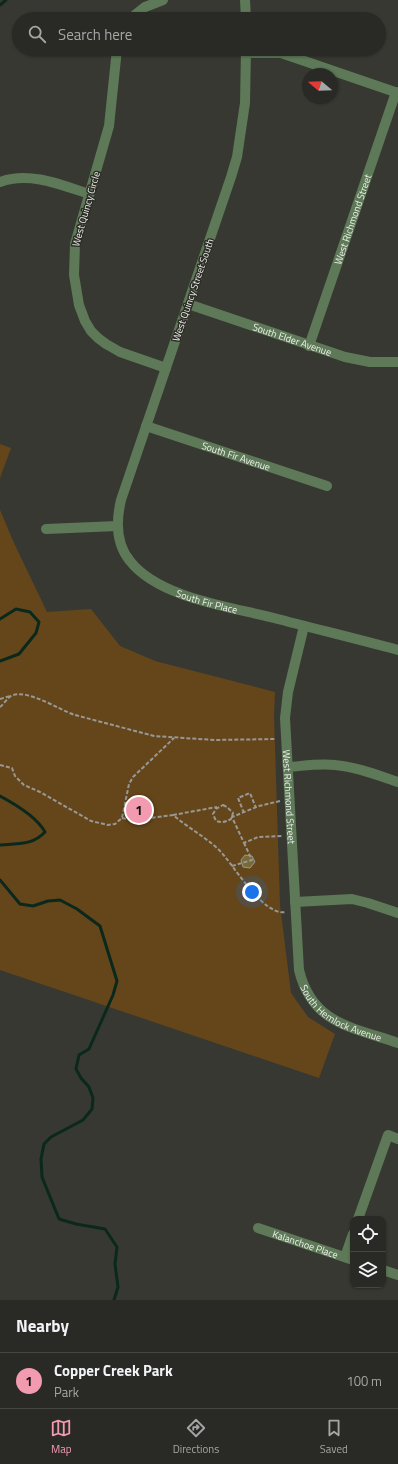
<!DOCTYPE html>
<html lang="en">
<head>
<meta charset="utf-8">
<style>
  body { margin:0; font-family:"Titillium Web",sans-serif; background:#353632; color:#f1f3f6 }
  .controls { position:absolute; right:12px; bottom:12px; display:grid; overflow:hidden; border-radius:8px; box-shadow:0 1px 3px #0004 }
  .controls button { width:36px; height:36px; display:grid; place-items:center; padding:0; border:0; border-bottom:1px solid #454642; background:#292a25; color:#f1f3f6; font:20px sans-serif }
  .compass { position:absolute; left:302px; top:68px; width:36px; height:36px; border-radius:50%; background:#292a25; box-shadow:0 1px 3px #0004; rotate:289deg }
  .you { position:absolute; left:252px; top:892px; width:14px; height:14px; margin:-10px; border:3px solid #fff; border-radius:50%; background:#1a73e8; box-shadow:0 0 0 6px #1a73e833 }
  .badge { display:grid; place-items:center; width:26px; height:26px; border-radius:50%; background:#f29aaf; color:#111; font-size:13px; font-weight:700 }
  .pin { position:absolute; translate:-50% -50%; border:2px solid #fff; box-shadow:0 1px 4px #0006 }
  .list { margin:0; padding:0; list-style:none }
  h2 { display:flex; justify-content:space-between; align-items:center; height:52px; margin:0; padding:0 16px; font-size:17px }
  h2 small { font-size:13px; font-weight:400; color:#a5a7a7 }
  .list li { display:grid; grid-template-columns:26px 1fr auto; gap:12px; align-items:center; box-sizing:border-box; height:56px; padding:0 16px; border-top:1px solid #454642 }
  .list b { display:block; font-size:15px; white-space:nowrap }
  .list p { margin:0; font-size:13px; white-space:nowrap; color:#a5a7a7 }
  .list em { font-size:13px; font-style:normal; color:#a5a7a7 }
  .icon { flex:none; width:22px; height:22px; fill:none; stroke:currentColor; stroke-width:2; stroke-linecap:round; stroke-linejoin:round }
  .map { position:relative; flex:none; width:398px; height:1300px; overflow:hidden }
  .search { position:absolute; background:#292a25; box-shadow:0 1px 3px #0004; left:12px; right:12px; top:12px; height:44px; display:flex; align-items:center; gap:10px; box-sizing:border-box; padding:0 14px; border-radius:22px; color:#a5a7a7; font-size:15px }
  .sheet { height:108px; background:#292a25 }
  nav { display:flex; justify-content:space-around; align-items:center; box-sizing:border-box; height:56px; border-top:1px solid #454642; background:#292a25; font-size:11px; color:#a5a7a7 }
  nav a { display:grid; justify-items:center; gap:2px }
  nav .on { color:#f29aaf }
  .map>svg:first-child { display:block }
  .green { fill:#65461b }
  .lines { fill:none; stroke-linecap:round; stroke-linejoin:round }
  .stream { stroke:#0a291c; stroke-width:3 }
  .building { fill:#796b37; stroke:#9b9991 }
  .path { stroke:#989994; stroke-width:2; stroke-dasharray:4 2; stroke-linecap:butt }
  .minor { stroke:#5d7957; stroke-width:10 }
  .labels { text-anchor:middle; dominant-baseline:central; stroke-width:3; stroke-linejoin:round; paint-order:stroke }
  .street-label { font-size:10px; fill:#eff0eb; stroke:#2d2e27 }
</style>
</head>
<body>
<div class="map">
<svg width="398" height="1300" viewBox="0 0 398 1300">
  <rect width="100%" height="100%" fill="#373831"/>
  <path class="green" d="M0 444 11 448 0 478Z
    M0 510 14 543 47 612 91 609 120 646 155 661 275 692 274 715 280 905 291 993 308 1017 335 1034 319 1078 0 970Z"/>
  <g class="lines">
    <path class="stream" d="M0 5 6 0
      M0 619 16 609 30 612 39 622 36 633 19 654 0 661
      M0 796C15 804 37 817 45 832 32 846 17 843 0 845
      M0 880 20 904 33 906 48 901 60 900 77 909 100 926 117 981 113 995 89 1049 79 1055 76 1069 81 1078 89 1087 93 1098 92 1109 83 1120 51 1137 44 1144 41 1159 42 1177 59 1219 76 1224 105 1229 117 1247 115 1264 118 1287 114 1300"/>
  </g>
  <path class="building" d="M245 855 252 856 255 862 250 868 243 867 241 860Z"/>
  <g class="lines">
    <path class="path" d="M0 699 10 696
      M0 707C4 704 7 698 11 696 27 688 59 710 75 715L154 736 214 740 276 739
      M0 765 12 768 15 776 24 785 40 792 91 821 108 825 115 824 122 818 129 784 133 777 174 738
      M280 801 259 806 232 817 244 843 258 837 282 836
      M223 805 227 807 233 813 231 819C225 822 222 823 216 821L213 814 216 809Z
      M244 813 238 798 250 793 256 808
      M173 815 217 807
      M122 818 133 820 173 815C187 827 204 836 218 849 233 863 263 917 286 912
      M232 866 252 860 244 843"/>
    <g class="minor">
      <path d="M245 0 246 19"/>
      <path d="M130 19 145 7 163 0"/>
      <path d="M117 49 109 126 75 244 74 275 79 305 85 321 91 331 98 338 106 344 120 352 166 368"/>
      <path id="s1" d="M246 49 245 103 237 157 231 177 121 500C116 521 116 544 130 561 159 598 231 607 274 618 316 629 357 639 398 650"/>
      <path d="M246 53H281L398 93"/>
      <path d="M0 182C29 171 62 185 89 194"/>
      <path id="s2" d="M188 304 345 357 370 362H398"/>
      <path id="s3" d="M309 346 396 92"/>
      <path id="s4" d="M146 426 327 486"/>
      <path d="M46 529 117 526"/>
      <path id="s5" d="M304 626 288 692 285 718 299 970C312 1024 352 1027 398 1043"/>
      <path d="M288 767C303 766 319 763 335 765 357 767 377 775 398 782"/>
      <path d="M295 902 352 899 368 903 398 913"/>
      <path d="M358 1219 388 1135 398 1139"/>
      <path id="s6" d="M258 1228 353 1260"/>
      <path d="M345 1257 353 1234"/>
      <path d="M383 1270 398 1275"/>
    </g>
  </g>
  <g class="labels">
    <g class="street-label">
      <text transform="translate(86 209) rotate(-74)">West Quincy Circle</text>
      <text stroke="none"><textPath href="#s3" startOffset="134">West Richmond Street</textPath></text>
      <text transform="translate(193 290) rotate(-71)">West Quincy Street South</text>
      <text stroke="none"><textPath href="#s2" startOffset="110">South Elder Avenue</textPath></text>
      <text stroke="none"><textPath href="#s4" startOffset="95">South Fir Avenue</textPath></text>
      <text stroke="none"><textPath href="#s1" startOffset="623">South Fir Place</textPath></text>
      <text stroke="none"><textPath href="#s5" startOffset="173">West Richmond Street</textPath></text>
      <text stroke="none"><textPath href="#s5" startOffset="411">South Hemlock Avenue</textPath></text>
      <text stroke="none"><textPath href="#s6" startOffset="50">Kalanchoe Place</textPath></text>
    </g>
  </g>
</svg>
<div class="controls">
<button><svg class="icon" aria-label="locate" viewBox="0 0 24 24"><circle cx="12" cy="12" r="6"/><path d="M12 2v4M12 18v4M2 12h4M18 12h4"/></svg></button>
<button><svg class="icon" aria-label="layers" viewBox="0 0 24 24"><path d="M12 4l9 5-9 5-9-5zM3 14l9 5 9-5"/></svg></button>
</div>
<svg class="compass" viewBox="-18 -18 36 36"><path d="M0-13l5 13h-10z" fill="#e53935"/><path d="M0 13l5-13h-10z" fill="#a5a7a7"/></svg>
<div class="you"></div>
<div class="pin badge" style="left:139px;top:810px">1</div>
<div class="search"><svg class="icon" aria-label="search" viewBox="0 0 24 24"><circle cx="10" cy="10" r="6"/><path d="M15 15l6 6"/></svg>Search here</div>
</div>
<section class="sheet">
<h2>Nearby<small></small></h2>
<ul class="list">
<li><span class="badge">1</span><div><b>Copper Creek Park</b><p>Park</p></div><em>100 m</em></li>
</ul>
</section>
<nav>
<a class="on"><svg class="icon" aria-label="map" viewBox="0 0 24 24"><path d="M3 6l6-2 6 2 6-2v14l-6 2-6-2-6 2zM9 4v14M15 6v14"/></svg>Map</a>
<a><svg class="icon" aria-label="directions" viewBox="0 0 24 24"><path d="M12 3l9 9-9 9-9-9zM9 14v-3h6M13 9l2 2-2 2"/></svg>Directions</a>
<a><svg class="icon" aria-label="saved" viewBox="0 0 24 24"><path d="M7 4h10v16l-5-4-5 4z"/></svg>Saved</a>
</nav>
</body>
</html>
